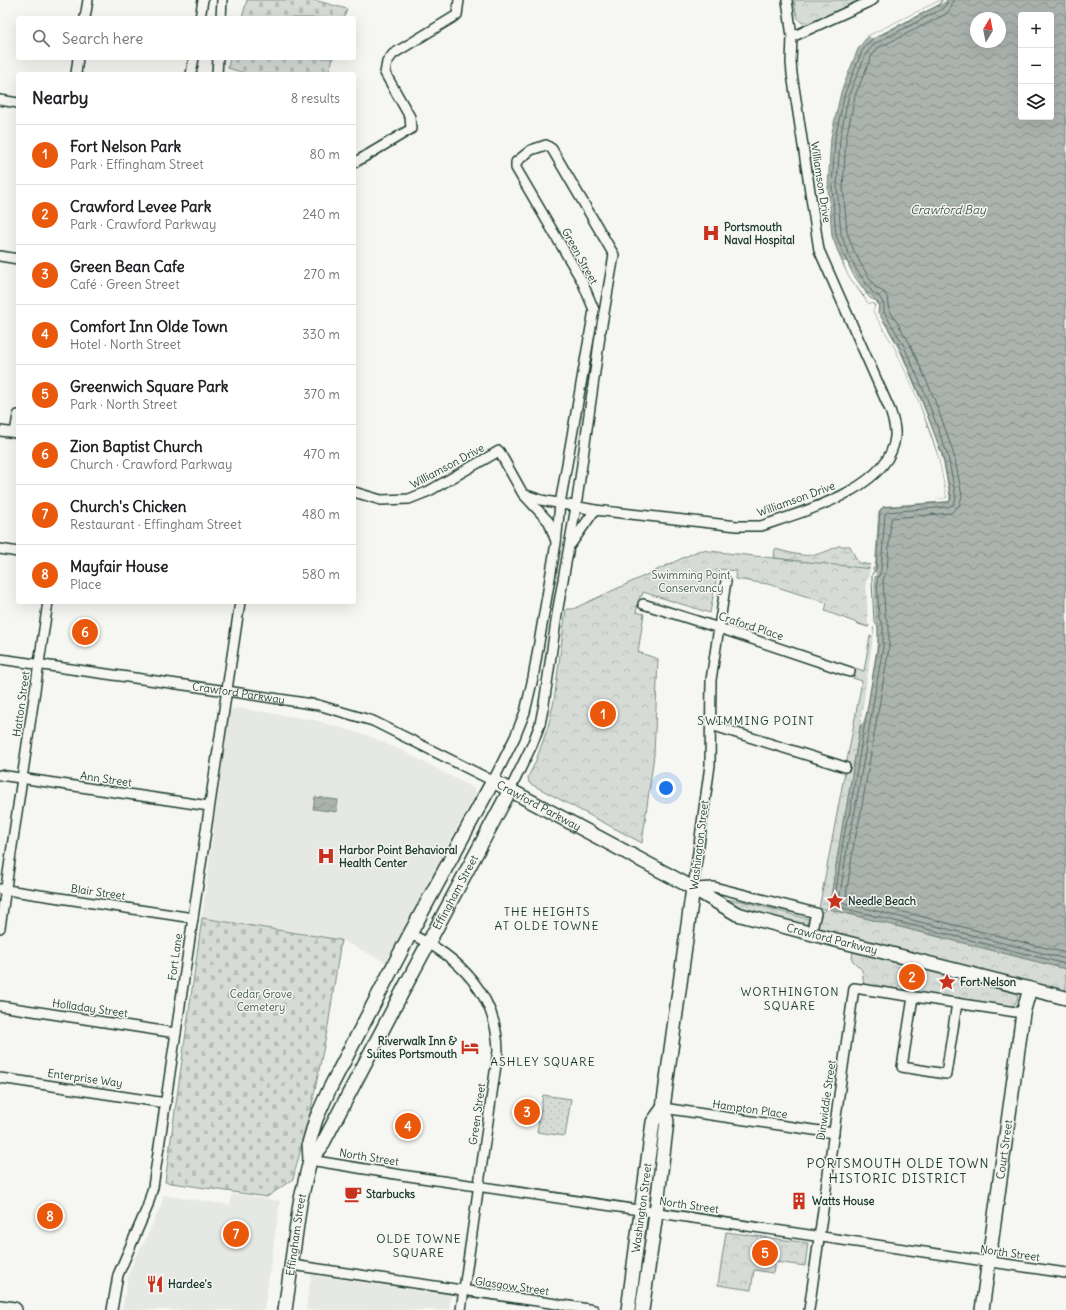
<!DOCTYPE html>
<html lang="en">
<head>
<meta charset="utf-8">
<style>
  body { margin:0; font-family:Delius,sans-serif; background:#f2f2f2; color:#202124 }
  .controls { position:absolute; right:12px; top:12px; display:grid; overflow:hidden; border-radius:4px; box-shadow:0 4px 16px #0002 }
  .controls button { width:36px; height:36px; display:grid; place-items:center; padding:0; border:0; border-bottom:1px solid #e0e0e0; background:#fff; color:#202124; font:20px sans-serif }
  .compass { position:absolute; left:970px; top:12px; width:36px; height:36px; border-radius:50%; background:#fff; box-shadow:0 4px 16px #0002; rotate:10deg }
  .you { position:absolute; left:666px; top:788px; width:14px; height:14px; margin:-10px; border:3px solid #fff; border-radius:50%; background:#1a73e8; box-shadow:0 0 0 6px #1a73e833 }
  .badge { display:grid; place-items:center; width:26px; height:26px; border-radius:50%; background:#ea580c; color:#fff; font-size:13px; font-weight:700 }
  .pin { position:absolute; translate:-50% -50%; border:2px solid #fff; box-shadow:0 1px 4px #0006 }
  .list { margin:0; padding:0; list-style:none }
  h2 { display:flex; justify-content:space-between; align-items:center; height:52px; margin:0; padding:0 16px; font-size:17px }
  h2 small { font-size:13px; font-weight:400; color:#757577 }
  .list li { display:grid; grid-template-columns:26px 1fr auto; gap:12px; align-items:center; box-sizing:border-box; height:60px; padding:0 16px; border-top:1px solid #e0e0e0 }
  .list b { display:block; font-size:15px; white-space:nowrap }
  .list p { margin:0; font-size:13px; white-space:nowrap; color:#757577 }
  .list em { font-size:13px; font-style:normal; color:#757577 }
  .icon { flex:none; width:22px; height:22px; fill:none; stroke:currentColor; stroke-width:2; stroke-linecap:round; stroke-linejoin:round }
  .map { position:relative; flex:none; width:1066px; height:1310px; overflow:hidden }
  .search { position:absolute; background:#fff; box-shadow:0 4px 16px #0002; left:16px; top:16px; width:340px; height:44px; display:flex; align-items:center; gap:10px; box-sizing:border-box; padding:0 14px; border-radius:4px; color:#757577; font-size:15px }
  .panel { position:absolute; background:#fff; box-shadow:0 4px 16px #0002; left:16px; top:72px; width:340px; height:532px; border-radius:4px }
  .map>svg:first-child { display:block }
  .built { fill:#e6e8e4 }
  .wetland { fill:url(#wetland-marsh); stroke:#7a8c85 }
  .cemetery { fill:url(#cemetery-stones); stroke:#7a8c85 }
  .park { fill:url(#park-crowns); stroke:#7a8c85 }
  .garden { fill:url(#garden-dots); stroke:#7a8c85 }
  .water { fill:url(#water-waves); stroke:#72847d; fill-rule:evenodd }
  .pier { fill:#f6f6f2 }
  .lines { fill:none; stroke-linecap:round; stroke-linejoin:round }
  .shore { stroke:#576c65; stroke-width:1 }
  .street-casing { stroke:#1f3d34; stroke-width:12 }
  .secondary-casing { stroke:#1f3d34; stroke-width:16 }
  .primary-casing { stroke:#1f3d34; stroke-width:18 }
  .street { stroke:#f6f6f2; stroke-width:9 }
  .secondary { stroke:#f6f6f2; stroke-width:13 }
  .primary { stroke:#f6f6f2; stroke-width:15 }
  .labels { text-anchor:middle; dominant-baseline:central; stroke-width:3; stroke-linejoin:round; paint-order:stroke }
  .street-label { font-size:11px; fill:#1f3d34; stroke:#f6f6f2 }
  .poi-label { font-size:11px; font-weight:bold; fill:#1f3d34; stroke:#f6f6f2; text-anchor:start }
  .park-label { font-size:11px; fill:#445d54; stroke:#f6f6f2 }
  .water-label { font-size:12px; font-style:italic; fill:#425a52; stroke:#f6f6f2 }
  .neighbourhood-label { font-size:12px; letter-spacing:1px; fill:#1f3d34; stroke:#f6f6f2 }
  .quarter-label { font-size:13px; letter-spacing:1px; fill:#1f3d34; stroke:#f6f6f2 }
</style>
</head>
<body>
<div class="map">
<svg width="1066" height="1310" viewBox="0 0 1066 1310">
  <defs>
    <pattern id="wetland-marsh" width="20" height="14" patternUnits="userSpaceOnUse"><rect width="20" height="14" fill="#d6dbd6"/><path d="M1 5h8M5 5V1M11 12h8M15 12V8" fill="none" stroke="#b7bdb8"/></pattern>
    <pattern id="cemetery-stones" width="16" height="16" patternUnits="userSpaceOnUse"><rect width="16" height="16" fill="#d6dbd6"/><path d="M2 7V4a2 2 0 0 1 4 0v3zM10 15v-3a2 2 0 0 1 4 0v3z" fill="#b7bdb8"/></pattern>
    <pattern id="park-crowns" width="20" height="18" patternUnits="userSpaceOnUse"><rect width="20" height="18" fill="#d6dbd6"/><path d="M2 6a3 3 0 1 1 6 0M12 15a3 3 0 1 1 6 0" fill="none" stroke="#b7bdb8"/></pattern>
    <pattern id="garden-dots" width="8" height="8" patternUnits="userSpaceOnUse"><rect width="8" height="8" fill="#d6dbd6"/><path d="M2 2h.1M6 6h.1" fill="none" stroke="#b7bdb8" stroke-width="1.8" stroke-linecap="round"/></pattern>
    <pattern id="water-waves" width="16" height="10" patternUnits="userSpaceOnUse"><rect width="16" height="10" fill="#aab3ae"/><path d="M0 5q4-4 8 0t8 0" fill="none" stroke="#8a938e"/></pattern>
  </defs>
  <rect width="100%" height="100%" fill="#f6f6f2"/>
  <filter id="ink" filterUnits="userSpaceOnUse"><feTurbulence type="fractalNoise" baseFrequency=".025" numOctaves="2"/><feDisplacementMap in="SourceGraphic" scale="8" xChannelSelector="R" yChannelSelector="G"/><feConvolveMatrix kernelMatrix="1 2 1 2 8 2 1 2 1" color-interpolation-filters="sRGB"/></filter>
  <g filter="url(#ink)">
    <path class="built" d="M237 708 314 720 369 736 405 752 475 789 476 793 386 962 341 940 202 918 229 710Z
      M232 1194 280 1201 264 1310H122L128 1277 135 1257 145 1241 162 1203 163 1195 230 1205Z
      M311 1275 451 1295 449 1310H306Z"/>
    <path class="wetland" d="M838 546H850L858 563 872 565 868 627 858 624 799 561 774 558 775 549C803 556 811 560 838 546Z"/>
    <path class="cemetery" d="M247 0H314L347 9 344 18H242Z
      M230 58H333L328 74H248L228 68Z
      M202 918 341 940 328 1026 308 1124H309L301 1148 293 1179 267 1197 165 1182Z"/>
    <path class="park" d="M794 0H866L807 25C795 22 796 10 794 0Z
      M700 550 872 569 870 624 868 627 825 611 827 603 768 584 735 579 736 571 718 569 710 613 643 592 642 596H640L636 612 644 614 638 652 658 659 654 755 642 843 529 783 528 777 535 763 548 727 554 701 566 609H573Z
      M870 636 875 637 845 816H844L829 909 1066 969V992H1016L1018 994C1018 1002 1014 1006 1008 1011L864 986 862 970 852 960 853 949 737 906 723 899 742 901 808 919 828 909H819L862 681 850 677 852 667 864 671Z
      M726 1232 808 1243 805 1266 775 1262 773 1273 754 1270 751 1290 718 1285Z"/>
    <path class="garden" d="M543 1095 571 1099 565 1136 537 1132Z"/>
    <path class="water" d="M941 0H1066V969L829 909 844 816H845L874 646 872 569 877 507 947 498 939 458 918 399 895 348 873 311 875 307 873 303H868L848 275 840 257 832 236 828 188 831 137 841 92 858 49 868 36ZM1021 15H1051V117H1021ZM976 18H1000V42H976Z
      M315 797 338 800 337 812 313 809Z"/>
    <path class="pier" d="M941 0H948L884 32 875 40 868 36Z
      M843 262H847L866 292 865 294H868L877 302 879 312 901 354 936 437 943 462 949 493V501L884 506 881 508 878 513 875 562 874 567 872 569 876 574 874 578 875 620 878 629V637L867 711 863 722 860 725 873 637 874 628 868 624 866 580 868 579 870 568 875 506 880 502 947 498 939 458 932 436 918 399 895 348 873 311 875 307V305L873 303H868L864 297 865 295H863L848 275Z"/>
    <g class="lines">
      <path class="shore" d="M942 0 939 5 871 40 862 51 845 93 835 138 832 188 836 235 844 255 853 274 870 298 875 300 878 303 879 307 878 312 899 346 921 398 943 457 951 498 950 501 947 502 884 507 880 510 876 569 872 574V580L874 621 878 627V646L849 816 847 819 843 842 834 904 835 906 1066 964
        M947 0 946 5 942 9 874 44 866 54 849 94 840 138 837 187 841 234 848 253 856 269 873 293 879 296 882 301 884 306V312L903 344 926 396 948 456 956 498 954 504 948 507 887 512 885 514 881 570 877 580 879 618 883 626V647L854 816 848 842 839 901 841 902 1066 959
        M953 0 951 8 946 14 878 48 871 57 855 96 846 139 843 187 847 232 854 251 862 266 876 288 884 292 888 299 890 311 909 342 932 393 946 431 954 455 962 496 959 506 951 513 892 518 891 519 887 570 883 580 885 615 889 626V648L860 817 854 843 846 896 848 898 1066 953"/>
      <g class="street-casing">
        <g id="street">
          <path d="M787 0 792 37"/>
          <path d="M85 18 88 0"/>
          <path d="M200 18 203 0"/>
          <path d="M221 18 222 0"/>
          <path d="M76 74 78 58"/>
          <path d="M191 74 194 58"/>
          <path d="M217 74 218 58"/>
          <path d="M0 100 18 103"/>
          <path d="M354 163 411 129 410 117 385 73 387 62 393 54 457 15 459 0"/>
          <path d="M0 256 18 259"/>
          <path d="M0 431 18 433"/>
          <path d="M15 433 18 415"/>
          <path d="M354 492 381 500 409 499 429 491 499 451 523 494 541 500 595 510 737 526H761C802 512 890 489 895 437 896 428 893 419 890 410L819 250 792 74 791 62 792 37 873 0"/>
          <path d="M524 495 549 522 555 539"/>
          <path d="M571 544 595 510"/>
          <path d="M0 549 18 552"/>
          <path d="M726 581 711 680 710 765 693 888 714 887 816 913 811 934"/>
          <path d="M643 604 719 628 850 672"/>
          <path id="s1" d="M0 659 227 691 318 705 373 721 493 781 515 737 525 712 533 678 556 543 560 504 594 310 582 281 516 168V162L531 150 546 145 552 149 614 255 601 330"/>
          <path d="M711 725 845 767"/>
          <path d="M0 775 209 806"/>
          <path d="M510 790 532 745 540 724 544 704 558 608 576 507 600 336"/>
          <path d="M0 889 193 918"/>
          <path d="M0 928 48 602"/>
          <path d="M410 934C459 956 497 995 498 1051L461 1310"/>
          <path d="M913 997 902 1067 946 1074 957 1003"/>
          <path d="M0 1006 176 1033"/>
          <path d="M0 1078 166 1103"/>
          <path d="M663 1108 834 1133"/>
          <path d="M310 1160 395 1174 1066 1273"/>
          <path d="M292 1265 557 1304"/>
          <path d="M563 1305 594 1310"/>
          <path d="M112 1310 118 1275 147 1208 153 1187 240 602"/>
          <path d="M809 1310 854 988 1023 1013"/>
        </g>
      </g>
      <g class="secondary-casing">
        <g id="secondary">
          <path id="s2" d="M310 1160 321 1147 408 981 510 790"/>
          <path id="s3" d="M285 1310 300 1203 310 1160 309 1143 316 1119 329 1090 410 934 493 781 693 888 737 914 828 938 1066 998"/>
          <path id="s4" d="M628 1310 653 1122 663 1108"/>
          <path d="M642 1310 655 1221 667 1121 663 1108 693 888"/>
          <path id="s5" d="M982 1310 1023 1013 1030 989"/>
        </g>
      </g>
      <g class="primary-casing">
        <path id="primary" d="M0 1308 14 1310"/>
      </g>
      <use href="#street" class="street"/>
      <use href="#secondary" class="secondary"/>
      <use href="#primary" class="primary"/>
    </g>
  </g>
  <defs>
    <g id="hospital-bare" transform="scale(1.38)"><path d="M-5-5h3v3.5h4V-5h3V5h-3V1.5h-4V5h-3Z" fill="#c8321e" stroke="#f6f6f2" stroke-width="2.5" paint-order="stroke"/></g>
    <g id="sight-bare" transform="scale(1.38)"><path d="M0-6L1.8-2.2L6-1.7L2.9 1.2L3.7 5.4L0 3.3L-3.7 5.4L-2.9 1.2L-6-1.7L-1.8-2.2Z" fill="#c8321e" stroke="#f6f6f2" stroke-width="2.5" paint-order="stroke"/></g>
    <g id="hotel-bare" transform="scale(1.38)"><path d="M-6-4.5h1.5V1H6V5H4.5V3h-9V5H-6ZM-4 0a1.8 1.8 0 1 1 3.6 0ZM.5 0V-2.5h3Q6-2.5 6 0Z" fill="#c8321e" stroke="#f6f6f2" stroke-width="2.5" paint-order="stroke"/></g>
    <g id="cafe-bare" transform="scale(1.38)"><path d="M-5.5-4.5H6V0H3Q3 3.5 0 3.5H-2.5Q-5.5 3.5-5.5 0ZM3-3.2v2h1.7v-2ZM-6 4.5H4V6H-6Z" fill="#c8321e" stroke="#f6f6f2" stroke-width="2.5" paint-order="stroke"/></g>
    <g id="building-bare" transform="scale(1.38)"><path d="M-4-6H4V6H1V3H-1V6H-4ZM-2.5-4.3h1.7v1.8h-1.7ZM.8-4.3h1.7v1.8H.8ZM-2.5-1h1.7V.8h-1.7ZM.8-1h1.7V.8H.8Z" fill="#c8321e" stroke="#f6f6f2" stroke-width="2.5" paint-order="stroke"/></g>
    <g id="restaurant-bare" transform="scale(1.38)"><path d="M-5-6h1v4h1v-4h1v4h1v-4h1v5L-1.5 .5V6h-2V.5L-5-1ZM5-6V6H3V1.5H1.5Q1.5-4 5-6Z" fill="#c8321e" stroke="#f6f6f2" stroke-width="2.5" paint-order="stroke"/></g>
  </defs>
  <g fill-rule="evenodd">
    <use href="#hospital-bare" x="711" y="233"/>
    <use href="#hospital-bare" x="326" y="856"/>
    <use href="#sight-bare" x="835" y="901"/>
    <use href="#sight-bare" x="947" y="982"/>
    <use href="#hotel-bare" x="470" y="1047"/>
    <use href="#cafe-bare" x="353" y="1194"/>
    <use href="#building-bare" x="799" y="1201"/>
    <use href="#restaurant-bare" x="155" y="1284"/>
  </g>
  <g class="labels">
    <g class="street-label">
      <text transform="translate(821 182) rotate(81)">Williamson Drive</text>
      <text transform="translate(580 256) rotate(61)">Green Street</text>
      <text transform="translate(447 466) rotate(-28)">Williamson Drive</text>
      <text transform="translate(796 499) rotate(-20)">Williamson Drive</text>
      <text transform="translate(751 626) rotate(18)">Craford Place</text>
      <text stroke="none"><textPath href="#s1" startOffset="241">Crawford Parkway</textPath></text>
      <text transform="translate(21 704) rotate(-82)">Hatton Street</text>
      <text transform="translate(106 779) rotate(8)">Ann Street</text>
      <text stroke="none"><textPath href="#s3" startOffset="628">Crawford Parkway</textPath></text>
      <text transform="translate(699 845) rotate(-83)">Washington Street</text>
      <text transform="translate(98 892) rotate(8)">Blair Street</text>
      <text stroke="none"><textPath href="#s2" startOffset="305">Effingham Street</textPath></text>
      <text stroke="none"><textPath href="#s3" startOffset="952">Crawford Parkway</textPath></text>
      <text transform="translate(175 957) rotate(-82)">Fort Lane</text>
      <text transform="translate(90 1008) rotate(8)">Holladay Street</text>
      <text transform="translate(85 1078) rotate(8)">Enterprise Way</text>
      <text transform="translate(826 1100) rotate(-82)">Dinwiddie Street</text>
      <text transform="translate(750 1109) rotate(8)">Hampton Place</text>
      <text transform="translate(477 1114) rotate(-82)">Green Street</text>
      <text stroke="none"><textPath href="#s5" startOffset="162">Court Street</textPath></text>
      <text transform="translate(369 1157) rotate(9)">North Street</text>
      <text transform="translate(689 1205) rotate(8)">North Street</text>
      <text stroke="none"><textPath href="#s4" startOffset="103">Washington Street</textPath></text>
      <text stroke="none"><textPath href="#s3" startOffset="76">Effingham Street</textPath></text>
      <text transform="translate(1010 1253) rotate(8)">North Street</text>
      <text transform="translate(512 1286) rotate(8)">Glasgow Street</text>
    </g>
    <g class="poi-label">
      <text x="724" y="227">Portsmouth<tspan x="724" dy="13">Naval Hospital</tspan></text>
      <text x="339" y="850">Harbor Point Behavioral<tspan x="339" dy="13">Health Center</tspan></text>
      <text x="848" y="901">Needle Beach</text>
      <text x="960" y="982">Fort Nelson</text>
      <text x="457" y="1041" text-anchor="end">Riverwalk Inn &amp;<tspan x="457" dy="13">Suites Portsmouth</tspan></text>
      <text x="366" y="1194">Starbucks</text>
      <text x="812" y="1201">Watts House</text>
      <text x="168" y="1284">Hardee's</text>
    </g>
    <g class="park-label">
      <text x="691" y="575">Swimming Point<tspan x="691" dy="13">Conservancy</tspan></text>
      <text x="261" y="994">Cedar Grove<tspan x="261" dy="13">Cemetery</tspan></text>
    </g>
    <g class="water-label">
      <text x="948" y="209">Crawford Bay</text>
    </g>
    <g class="neighbourhood-label">
      <text x="756" y="720">SWIMMING POINT</text>
      <text x="547" y="911">THE HEIGHTS<tspan x="547" dy="14">AT OLDE TOWNE</tspan></text>
      <text x="790" y="991">WORTHINGTON<tspan x="790" dy="14">SQUARE</tspan></text>
      <text x="543" y="1061">ASHLEY SQUARE</text>
      <text x="419" y="1238">OLDE TOWNE<tspan x="419" dy="14">SQUARE</tspan></text>
    </g>
    <g class="quarter-label">
      <text x="898" y="1163">PORTSMOUTH OLDE TOWN<tspan x="898" dy="15">HISTORIC DISTRICT</tspan></text>
    </g>
  </g>
</svg>
<div class="controls">
<button>+</button>
<button>−</button>
<button><svg class="icon" aria-label="layers" viewBox="0 0 24 24"><path d="M12 4l9 5-9 5-9-5zM3 14l9 5 9-5"/></svg></button>
</div>
<svg class="compass" viewBox="-18 -18 36 36"><path d="M0-13l5 13h-10z" fill="#e53935"/><path d="M0 13l5-13h-10z" fill="#757577"/></svg>
<div class="you"></div>
<div class="pin badge" style="left:603px;top:714px">1</div>
<div class="pin badge" style="left:912px;top:977px">2</div>
<div class="pin badge" style="left:527px;top:1112px">3</div>
<div class="pin badge" style="left:408px;top:1126px">4</div>
<div class="pin badge" style="left:765px;top:1253px">5</div>
<div class="pin badge" style="left:85px;top:632px">6</div>
<div class="pin badge" style="left:236px;top:1234px">7</div>
<div class="pin badge" style="left:50px;top:1216px">8</div>
<div class="search"><svg class="icon" aria-label="search" viewBox="0 0 24 24"><circle cx="10" cy="10" r="6"/><path d="M15 15l6 6"/></svg>Search here</div>
<section class="panel">
<h2>Nearby<small>8 results</small></h2>
<ul class="list">
<li><span class="badge">1</span><div><b>Fort Nelson Park</b><p>Park · Effingham Street</p></div><em>80 m</em></li>
<li><span class="badge">2</span><div><b>Crawford Levee Park</b><p>Park · Crawford Parkway</p></div><em>240 m</em></li>
<li><span class="badge">3</span><div><b>Green Bean Cafe</b><p>Café · Green Street</p></div><em>270 m</em></li>
<li><span class="badge">4</span><div><b>Comfort Inn Olde Town</b><p>Hotel · North Street</p></div><em>330 m</em></li>
<li><span class="badge">5</span><div><b>Greenwich Square Park</b><p>Park · North Street</p></div><em>370 m</em></li>
<li><span class="badge">6</span><div><b>Zion Baptist Church</b><p>Church · Crawford Parkway</p></div><em>470 m</em></li>
<li><span class="badge">7</span><div><b>Church's Chicken</b><p>Restaurant · Effingham Street</p></div><em>480 m</em></li>
<li><span class="badge">8</span><div><b>Mayfair House</b><p>Place</p></div><em>580 m</em></li>
</ul>
</section>
</div>
</body>
</html>
